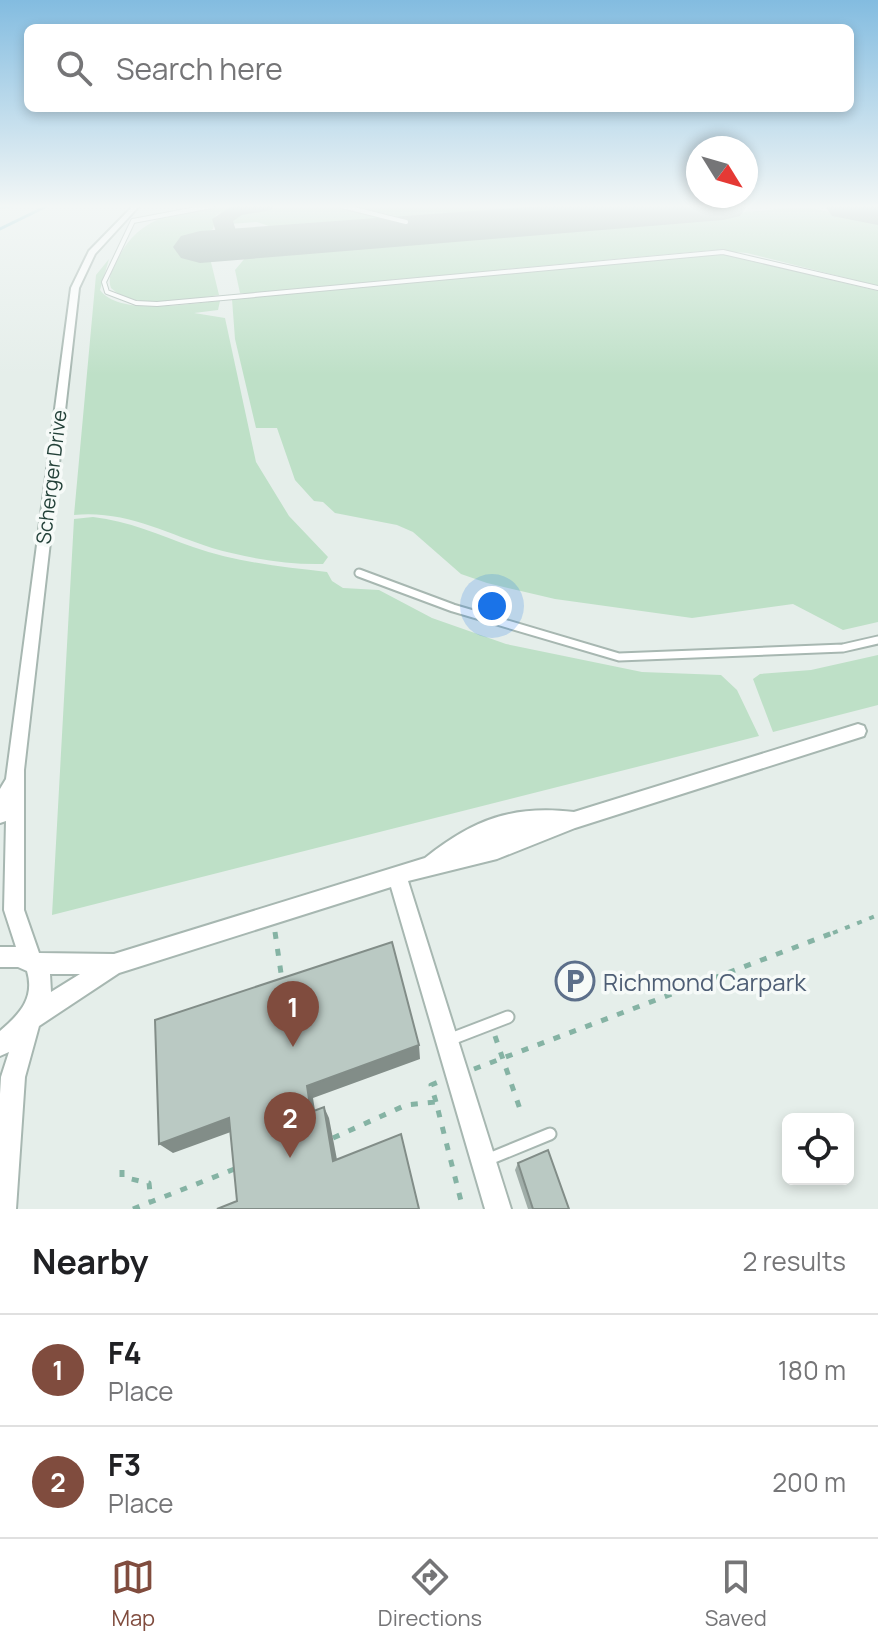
<!DOCTYPE html>
<html lang="en">
<head>
<meta charset="utf-8">
<style>
  body { margin:0; font-family:Manrope,sans-serif; background:#f2f2f2; color:#202124 }
  .controls { position:absolute; right:24px; bottom:24px; display:grid; overflow:hidden; border-radius:12px; box-shadow:0 4px 12px #0003 }
  .controls button { width:72px; height:72px; display:grid; place-items:center; padding:0; border:0; border-bottom:2px solid #e0e0e0; background:#fff; color:#202124; font:40px sans-serif }
  .compass { position:absolute; left:686px; top:136px; width:72px; height:72px; border-radius:50%; background:#fff; box-shadow:0 4px 12px #0003; rotate:127deg }
  .you { position:absolute; left:492px; top:606px; width:28px; height:28px; margin:-20px; border:6px solid #fff; border-radius:50%; background:#1a73e8; box-shadow:0 0 0 12px #1a73e833 }
  .badge { display:grid; place-items:center; width:52px; height:52px; border-radius:50%; background:#804c3e; color:#fff; font-size:26px; font-weight:700 }
  .pin { position:absolute; translate:-50% -66px; filter:drop-shadow(0 2px 4px #0008) }
  .pin::after { content:''; position:absolute; top:42px; width:28px; height:24px; background:inherit; clip-path:polygon(0 0,100% 0,50% 100%) }
  .list { margin:0; padding:0; list-style:none }
  h2 { display:flex; justify-content:space-between; align-items:center; height:104px; margin:0; padding:0 32px; font-size:34px }
  h2 small { font-size:26px; font-weight:400; color:#757577 }
  .list li { display:grid; grid-template-columns:52px 1fr auto; gap:24px; align-items:center; box-sizing:border-box; height:112px; padding:0 32px; border-top:2px solid #e0e0e0 }
  .list b { display:block; font-size:30px; white-space:nowrap }
  .list p { margin:0; font-size:26px; white-space:nowrap; color:#757577 }
  .list em { font-size:26px; font-style:normal; color:#757577 }
  .icon { flex:none; width:44px; height:44px; fill:none; stroke:currentColor; stroke-width:2; stroke-linecap:round; stroke-linejoin:round }
  .map { position:relative; flex:none; width:878px; height:1209px; overflow:hidden }
  .search { position:absolute; background:#fff; box-shadow:0 4px 12px #0003; left:24px; right:24px; top:24px; height:88px; display:flex; align-items:center; gap:20px; box-sizing:border-box; padding:0 28px; border-radius:12px; color:#757577; font-size:30px }
  .sheet { height:328px; background:#fff }
  nav { display:flex; justify-content:space-around; align-items:center; box-sizing:border-box; height:112px; border-top:2px solid #e0e0e0; background:#fff; font-size:22px; color:#757577 }
  nav a { display:grid; justify-items:center; gap:4px }
  nav .on { color:#804c3e }
  .map>svg:first-child { display:block }
  .green { fill:#bee0c7 }
  .lines { fill:none; stroke-linecap:round; stroke-linejoin:round }
  .stream { stroke:#8cc9d4; stroke-width:3 }
  .taxiway { fill:#a2b5af; fill-rule:evenodd }
  .runway { fill:#a2b5af; fill-rule:evenodd }
  .lane-far2-casing { stroke:#a7b7b1; stroke-width:6 }
  .lane-far1-casing { stroke:#a7b7b1; stroke-width:11 }
  .lane-casing { stroke:#a7b7b1; stroke-width:15 }
  .street-casing { stroke:#a7b7b1; stroke-width:4 }
  .path-far1 { stroke:#85b3a4; stroke-width:4; stroke-dasharray:5 8; stroke-linecap:butt }
  .path { stroke:#85b3a4; stroke-width:5; stroke-dasharray:7 10; stroke-linecap:butt }
  .lane-far2 { stroke:#fff; stroke-width:4 }
  .lane-far1 { stroke:#fff; stroke-width:7 }
  .lane { stroke:#fff; stroke-width:11 }
  .street { fill:#fff; fill-rule:evenodd }
  .wall { fill:#a0ada8 }
  .shaded-wall { fill:#828d88 }
  .building { fill:#bac9c3; stroke:#828d88; stroke-width:2 }
  .labels { text-anchor:middle; dominant-baseline:central; stroke-width:7; stroke-linejoin:round; paint-order:stroke }
  .street-label { font-size:20px; fill:#234139; stroke:#f6faf8 }
  .near-service-label { font-size:24px; fill:#4e5e75; stroke:#f6faf8; text-anchor:start }
</style>
</head>
<body>
<div class="map">
<svg width="878" height="1209" viewBox="0 0 878 1209">
  <rect width="100%" height="100%" fill="#e5eeea"/>
  <path class="green" d="M219 206H241L216 215 213 229 199 236 198 257 189 258H210L219 295C188 299 136 312 111 288 107 277 113 269 118 259 138 217 176 211 219 206Z
    M290 206H336L388 220 283 231 257 222 230 224 229 221 243 211Z
    M347 206H611L417 220Z
    M804 207 878 221V286L747 253 714 250 250 293H240L235 270 246 257 265 252Z
    M722 254 878 291V622L843 630 793 604 692 618 555 599 487 583 461 574 413 532 397 525 335 513 323 502 314 501 295 480 277 428H256L235 339 232 299Z
    M109 259 100 290C120 317 190 303 220 301L218 310 194 313 225 318 256 462 289 516 328 557 323 564C287 565 247 558 212 548 165 533 125 510 74 515L96 275Z
    M93 517C129 521 159 535 193 547 236 562 282 567 327 572L332 581 343 588 379 590 432 618 506 644 642 672 721 675 737 690 759 736 52 915 74 519Z
    M878 655V705L773 732 753 679 760 674 811 670Z"/>
  <g class="lines">
    <path class="stream" d="M0 207 13 206
      M0 229 47 206"/>
    <path class="taxiway" d="M232 206H274L271 210 242 215 233 221 237 234 258 239 262 243 258 247 228 245 218 239 212 219Z
      M848 206H878V214H865Z"/>
    <path class="runway" d="M541 206H747L740 216 723 220 200 263 181 258 173 247 181 236 200 231Z
      M825 206H878V225L832 216Z"/>
    <g class="lane-far2-casing">
      <path id="lane-far2" d="M212 206 133 221 104 282 107 292 136 303 157 304 723 252 878 288
        M342 206 406 222"/>
    </g>
    <g class="lane-far1-casing">
      <path id="lane-far1" d="M359 573 453 608 619 657 843 648 878 640"/>
    </g>
    <g class="lane-casing">
      <path id="lane" d="M451 1039 508 1017
        M489 1159 550 1134"/>
    </g>
    <g class="street-casing">
      <path id="street" d="M133 206H139L95 254 79 288 24 770V910L39 953 114 954 425 858C474 819 512 805 574 812L858 724 864 726 866 731 864 736 575 828 497 859 408 881 511 1209H485L391 887 119 973 39 1026 25 1077 16 1209H0V1094L1 1077 9 1052 0 1056V1031C20 1014 35 998 27 971L18 967H0V947H16L4 910 6 821 0 823V789L6 779 71 288 89 251ZM50 974H80L51 992Z"/>
    </g>
    <path class="path-far1" d="M833 933 878 915"/>
    <path class="path" d="M275 932 282 980
      M495 1036 522 1115
      M474 1069 838 931
      M436 1102 431 1085 441 1081
      M333 1138 406 1105 436 1102 463 1209
      M122 1170V1177L149 1183 151 1202
      M133 1209 237 1168"/>
    <use href="#lane-far2" class="lane-far2"/>
    <use href="#lane-far1" class="lane-far1"/>
    <use href="#lane" class="lane"/>
    <use href="#street" class="street"/>
  </g>
  <path class="wall" d="M518 1163 569 1209H528L515 1170Z"/>
  <path class="shaded-wall" d="M419 1045 420 1059 313 1098 317 1123 311 1112 307 1086Z
    M324 1107 329 1118 339 1170 333 1161Z
    M229 1118 239 1129 173 1153 159 1144Z"/>
  <path class="building" d="M392 942 419 1045 307 1086 311 1112 324 1107 333 1161 401 1134 419 1209H217L237 1201 229 1118 159 1144 155 1020Z
    M548 1150 569 1209H533L518 1163Z"/>
  <linearGradient id="sky" x2="0" y2="1"><stop stop-color="#83bce0"/><stop offset="0.55" stop-color="#f3f7f6"/><stop offset="1" stop-color="#f3f7f6" stop-opacity="0"/></linearGradient>
  <rect width="878" height="375" fill="url(#sky)"/>
  <defs>
    <g id="parking-ring" transform="scale(2)"><circle r="9.5" fill="#f6faf8" stroke="#5c6f8a" stroke-width="1.5"/><path d="M-3.5-5.5H1a3.5 3.5 0 0 1 0 7H-1V5.5H-3.5ZM-1-3.4V-.6H.8a1.4 1.4 0 0 0 0-2.8Z" fill="#5c6f8a"/></g>
  </defs>
  <g fill-rule="evenodd">
    <use href="#parking-ring" x="575" y="981"/>
  </g>
  <g class="labels">
    <g class="street-label">
      <text transform="translate(51 477) rotate(-83)">Scherger Drive</text>
    </g>
    <g class="near-service-label">
      <text x="603" y="981">Richmond Carpark</text>
    </g>
  </g>
</svg>
<div class="controls">
<button><svg class="icon" aria-label="locate" viewBox="0 0 24 24"><circle cx="12" cy="12" r="6"/><path d="M12 2v4M12 18v4M2 12h4M18 12h4"/></svg></button>
</div>
<svg class="compass" viewBox="-18 -18 36 36"><path d="M0-13l5 13h-10z" fill="#e53935"/><path d="M0 13l5-13h-10z" fill="#757577"/></svg>
<div class="you"></div>
<div class="pin badge" style="left:293px;top:1047px">1</div>
<div class="pin badge" style="left:290px;top:1158px">2</div>
<div class="search"><svg class="icon" aria-label="search" viewBox="0 0 24 24"><circle cx="10" cy="10" r="6"/><path d="M15 15l6 6"/></svg>Search here</div>
</div>
<section class="sheet">
<h2>Nearby<small>2 results</small></h2>
<ul class="list">
<li><span class="badge">1</span><div><b>F4</b><p>Place</p></div><em>180 m</em></li>
<li><span class="badge">2</span><div><b>F3</b><p>Place</p></div><em>200 m</em></li>
</ul>
</section>
<nav>
<a class="on"><svg class="icon" aria-label="map" viewBox="0 0 24 24"><path d="M3 6l6-2 6 2 6-2v14l-6 2-6-2-6 2zM9 4v14M15 6v14"/></svg>Map</a>
<a><svg class="icon" aria-label="directions" viewBox="0 0 24 24"><path d="M12 3l9 9-9 9-9-9zM9 14v-3h6M13 9l2 2-2 2"/></svg>Directions</a>
<a><svg class="icon" aria-label="saved" viewBox="0 0 24 24"><path d="M7 4h10v16l-5-4-5 4z"/></svg>Saved</a>
</nav>
</body>
</html>
